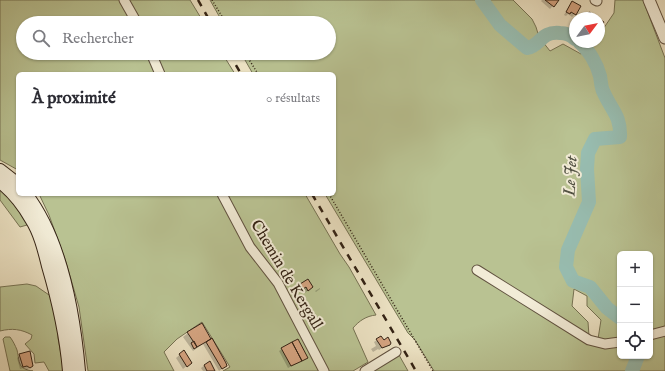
<!DOCTYPE html>
<html lang="fr">
<head>
<meta charset="utf-8">
<style>
  body { margin:0; font-family:"IM FELL English",serif; background:#f2f2f3; color:#2b2b33 }
  .controls { position:absolute; right:12px; bottom:12px; display:grid; overflow:hidden; border-radius:6px; box-shadow:0 1px 3px #0004 }
  .controls button { width:36px; height:36px; display:grid; place-items:center; padding:0; border:0; border-bottom:1px solid #e1e1e2; background:#fff; color:#2b2b33; font:20px sans-serif }
  .compass { position:absolute; left:569px; top:12px; width:36px; height:36px; border-radius:50%; background:#fff; box-shadow:0 1px 3px #0004; rotate:58deg }
  .list { margin:0; padding:0; list-style:none }
  h2 { display:flex; justify-content:space-between; align-items:center; height:52px; margin:0; padding:0 16px; font-size:17px }
  h2 small { font-size:13px; font-weight:400; color:#7c7c81 }
  .icon { flex:none; width:22px; height:22px; fill:none; stroke:currentColor; stroke-width:2; stroke-linecap:round; stroke-linejoin:round }
  .map { position:relative; flex:none; width:665px; height:371px; overflow:hidden }
  .search { position:absolute; background:#fff; box-shadow:0 1px 3px #0004; left:16px; top:16px; width:320px; height:44px; display:flex; align-items:center; gap:10px; box-sizing:border-box; padding:0 14px; border-radius:22px; color:#7c7c81; font-size:15px }
  .panel { position:absolute; background:#fff; box-shadow:0 1px 3px #0004; left:16px; top:72px; width:320px; height:124px; border-radius:6px }
  .map>svg:first-child { display:block }
  .green { fill:#b9c292; stroke:#767253; fill-rule:evenodd }
  .shadow { fill:#0003 }
  .lines { fill:none; stroke-linecap:round; stroke-linejoin:round }
  .river { stroke:#98beb2; stroke-width:14 }
  .building { fill:#d5a481; stroke:#332214 }
  .minor-casing { stroke:#615240; stroke-width:11 }
  .tertiary-casing { stroke:#615240; stroke-width:13 }
  .secondary-casing { stroke:#332214; stroke-width:14 }
  .path { stroke:#332214; stroke-width:1.5; stroke-dasharray:1 2; stroke-linecap:butt }
  .minor { stroke:#f2ecd7; stroke-width:9 }
  .tertiary { stroke:#f2ecd7; stroke-width:11 }
  .secondary { stroke:#f2ecd7; stroke-width:12 }
  .rail { stroke:#332214; stroke-width:2.5; stroke-dasharray:7 7; stroke-linecap:butt }
  .labels { text-anchor:middle; dominant-baseline:central; stroke-width:4; stroke-linejoin:round; paint-order:stroke }
  .street-label { font-size:16px; fill:#332214; stroke:#f2ecd7 }
  .water-label { font-size:17px; font-style:italic; fill:#515143; stroke:#f2ecd7 }
</style>
</head>
<body>
<div class="map">
<svg width="665" height="371" viewBox="0 0 665 371">
  <rect width="100%" height="100%" fill="#ebe1c2"/>
  <filter id="stains"><feTurbulence type="fractalNoise" baseFrequency=".005" numOctaves="4"/><feColorMatrix values="0 0 0 0 .2 0 0 0 0 .09 0 0 0 0 .02 0 0 0 .5 -.17"/></filter>
  <radialGradient id="worn" r=".72"><stop offset=".6" stop-color="#630" stop-opacity="0"/><stop offset="1" stop-color="#630" stop-opacity=".3"/></radialGradient>
  <path class="green" d="M0 0H190L204 23H23V53H222L235 74H18V170L0 160Z
    M210 0H513L532 19 536 27 539 37 550 51 563 44 581 54 592 46 594 42H599V35L614 13 615 0H643L665 58V371H434L415 340 408 333 325 194H334V74H253L241 53H329V23H223ZM620 254H650V356H620ZM574 289 587 296V306L601 320 598 339 589 336 588 322 572 306Z
    M0 186 25 219 27 225 20 227 0 200Z
    M39 194H305L340 254 349 267 376 315C366 316 359 321 353 328L368 362 353 371H223L230 367 202 322 177 339 164 352 174 371H88L79 307 65 259 49 215Z
    M27 284 36 286 52 297 58 322V338L64 371H49L44 362 35 363 34 354 25 344 31 339 32 335C21 329 12 328 0 331V287Z
    M5 337H10C13 341 15 345 17 350 20 362 17 369 33 371H10L3 339Z
    M399 355 408 371H373Z"/>
  <path class="shadow" d="M542 0H558L550 9 541 1Z
    M572 2 575 14 572 17 568 14 566 16 564 15Z
    M308 281 312 287 305 293 303 289 300 291 298 288Z
    M320 288V289L316 292 315 291Z
    M188 333 210 339 207 342 226 366 219 371 203 344 193 351 183 337Z
    M377 340 387 345 379 350 378 349 373 352 371 349 376 346 374 342Z
    M282 349 304 360 288 368 279 351Z
    M184 351 188 365 183 369 176 358Z
    M20 355 32 365 27 370 24 368 20 369 17 358Z
    M209 362 214 371H203L201 368Z"/>
  <g class="lines">
    <path class="river" d="M482 0 500 25 527 48C541 46 540 31 560 33 566 33 571 35 575 39
      M579 42C589 50 597 64 600 76 601 81 601 87 603 91 611 110 621 115 620 137L595 139 588 153 587 169 589 202 568 250 566 267 573 281 590 287 607 308 620 318
      M632 371 638 356"/>
  </g>
  <path class="building" d="M545 0H559L554 7Z
    M572 1 581 6 576 15 571 12 570 14 566 12Z
    M589 12 599 18H585Z
    M599 19 604 22 599 30Z
    M291 272 293 275 286 279 285 276Z
    M308 279 313 287 308 291 306 287 303 289 300 284Z
    M202 323 211 339 197 347 187 332Z
    M381 336 384 340 388 337 391 343 390 345 382 348 376 339Z
    M212 338 226 363 227 366 222 369 206 342Z
    M298 339 308 358 302 361 292 342Z
    M194 341 197 347 194 349 191 343Z
    M292 342 302 361 291 366 281 348Z
    M184 350 192 363 187 367 179 354Z
    M30 351 33 366 30 368 27 366 23 367 19 354Z
    M210 361 215 371H207L204 365Z"/>
  <g class="lines">
    <g class="minor-casing">
      <path id="minor" d="M124 0 137 23
        M595 0 597 1
        M151 53 160 74
        M222 194 250 247 278 283 324 371
        M477 270 589 340 605 344 620 342
        M650 335 665 331
        M365 371 396 352"/>
    </g>
    <g class="tertiary-casing">
      <path id="tertiary" d="M649 0 665 38"/>
    </g>
    <g class="secondary-casing">
      <path id="secondary" d="M0 170 18 184
        M0 182C13 192 23 205 31 219 40 233 44 250 48 266 58 300 66 335 69 371
        M26 194C62 241 74 314 79 371"/>
    </g>
    <path class="path" d="M212 0 226 23
      M245 53 258 74
      M329 194 433 371"/>
    <use href="#minor" class="minor"/>
    <use href="#tertiary" class="tertiary"/>
    <use href="#secondary" class="secondary"/>
    <path class="rail" d="M198 0 211 23
      M229 53 241 74
      M312 194 416 371"/>
  </g>
  <g class="labels">
    <g class="street-label">
      <text transform="translate(286 275) rotate(59)">Chemin de Kergall</text>
    </g>
    <g class="water-label">
      <text transform="translate(571 176) rotate(-87)">Le Jet</text>
    </g>
  </g>
  <rect width="100%" height="100%" filter="url(#stains)"/>
  <rect width="100%" height="100%" fill="url(#worn)"/>
</svg>
<div class="controls">
<button>+</button>
<button>−</button>
<button><svg class="icon" aria-label="locate" viewBox="0 0 24 24"><circle cx="12" cy="12" r="6"/><path d="M12 2v4M12 18v4M2 12h4M18 12h4"/></svg></button>
</div>
<svg class="compass" viewBox="-18 -18 36 36"><path d="M0-13l5 13h-10z" fill="#e53935"/><path d="M0 13l5-13h-10z" fill="#7c7c81"/></svg>
<div class="search"><svg class="icon" aria-label="search" viewBox="0 0 24 24"><circle cx="10" cy="10" r="6"/><path d="M15 15l6 6"/></svg>Rechercher</div>
<section class="panel">
<h2>À proximité<small>0 résultats</small></h2>
<ul class="list">
</ul>
</section>
</div>
</body>
</html>
